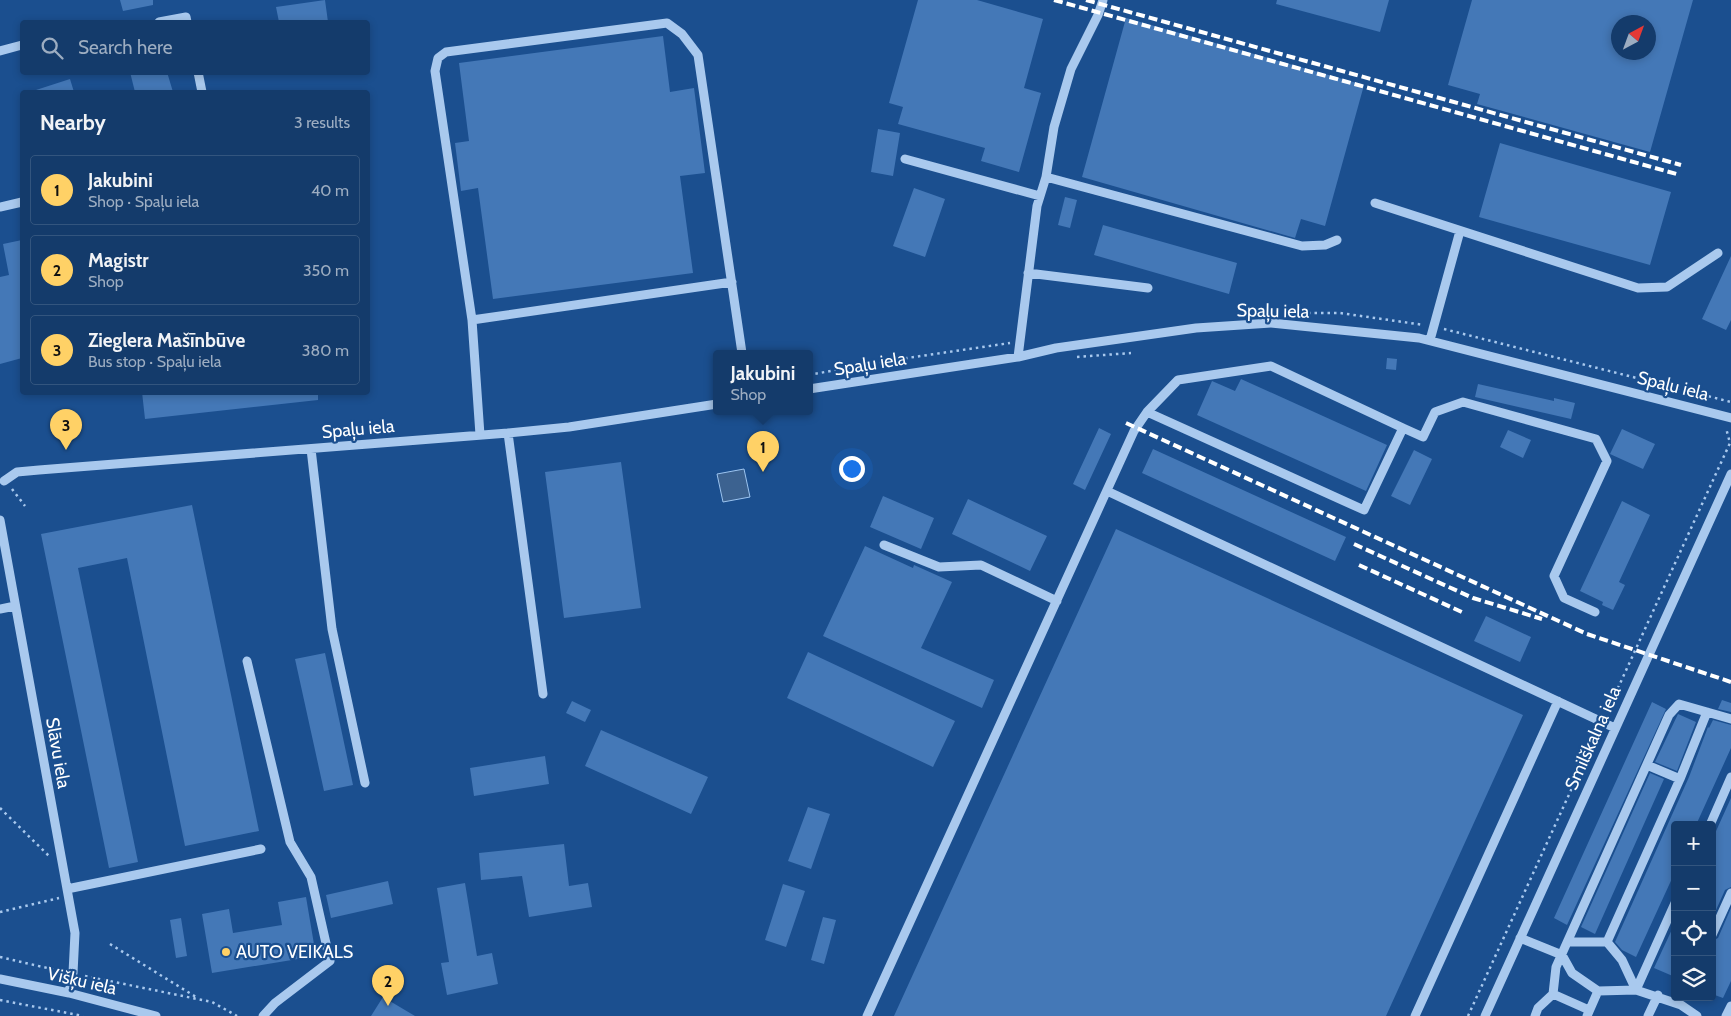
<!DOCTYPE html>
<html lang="en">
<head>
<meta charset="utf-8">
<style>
  body { margin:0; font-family:Cabin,sans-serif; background:#214673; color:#f1f3f6 }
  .controls { position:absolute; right:15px; bottom:15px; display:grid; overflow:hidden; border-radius:5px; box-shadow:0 2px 8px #0003 }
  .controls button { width:45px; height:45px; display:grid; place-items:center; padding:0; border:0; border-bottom:1px solid #33557e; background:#143b6b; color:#f1f3f6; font:25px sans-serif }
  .compass { position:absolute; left:1611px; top:15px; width:45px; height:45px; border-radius:50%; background:#143b6b; box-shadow:0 2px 8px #0003; rotate:41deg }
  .you { position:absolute; left:851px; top:468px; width:18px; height:18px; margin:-12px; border:4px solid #fff; border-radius:50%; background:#1a73e8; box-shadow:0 0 0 8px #1a73e833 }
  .badge { display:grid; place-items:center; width:32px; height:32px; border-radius:50%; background:#ffd166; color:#111; font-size:16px; font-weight:700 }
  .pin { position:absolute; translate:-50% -41px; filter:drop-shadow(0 1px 2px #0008) }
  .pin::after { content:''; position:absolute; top:26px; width:18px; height:15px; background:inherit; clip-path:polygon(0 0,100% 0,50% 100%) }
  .popup { position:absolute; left:713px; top:350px; width:100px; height:65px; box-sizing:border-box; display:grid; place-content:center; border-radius:5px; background:#143b6b; filter:drop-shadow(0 1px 4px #0005); font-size:16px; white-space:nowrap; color:#9dadc1 }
  .popup b { font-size:19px; color:#f1f3f6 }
  .popup::after { content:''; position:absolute; left:50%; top:100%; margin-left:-10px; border:10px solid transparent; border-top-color:#143b6b }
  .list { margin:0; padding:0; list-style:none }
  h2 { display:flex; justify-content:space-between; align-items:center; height:65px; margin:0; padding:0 20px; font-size:21px }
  h2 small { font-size:16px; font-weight:400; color:#9dadc1 }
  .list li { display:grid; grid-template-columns:32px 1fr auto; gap:15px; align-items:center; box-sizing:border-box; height:70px; margin:0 10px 10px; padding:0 10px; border:1px solid #33557e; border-radius:5px }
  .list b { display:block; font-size:19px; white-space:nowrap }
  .list p { margin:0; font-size:16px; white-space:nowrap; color:#9dadc1 }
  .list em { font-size:16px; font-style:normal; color:#9dadc1 }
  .icon { flex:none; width:28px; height:28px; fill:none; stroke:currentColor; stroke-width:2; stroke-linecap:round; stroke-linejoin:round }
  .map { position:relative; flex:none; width:1731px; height:1016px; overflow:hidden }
  .search { position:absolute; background:#143b6b; box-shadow:0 2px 8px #0003; left:20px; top:20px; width:350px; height:55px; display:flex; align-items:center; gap:12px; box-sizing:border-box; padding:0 18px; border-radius:5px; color:#9dadc1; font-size:19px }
  .panel { position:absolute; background:#143b6b; box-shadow:0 2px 8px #0003; left:20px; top:90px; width:350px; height:305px; border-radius:5px }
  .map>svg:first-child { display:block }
  .water { fill:#3c6290; stroke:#9cc4f0 }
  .building { fill:#4478b7; fill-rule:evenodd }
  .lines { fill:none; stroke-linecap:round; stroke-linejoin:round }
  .path { stroke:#a9c9ee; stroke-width:2.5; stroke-dasharray:2.5 4; stroke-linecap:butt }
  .minor { stroke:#a9c9ee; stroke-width:9 }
  .rail { stroke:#fff; stroke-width:4; stroke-dasharray:9 4; stroke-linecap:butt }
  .poi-dot { fill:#ffd166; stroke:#1b4f8f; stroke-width:2 }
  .labels { text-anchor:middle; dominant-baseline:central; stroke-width:4.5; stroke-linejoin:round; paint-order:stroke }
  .street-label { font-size:18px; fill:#fff; stroke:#1b4f8f }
  .poi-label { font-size:18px; fill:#fff; stroke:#1b4f8f; text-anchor:start }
</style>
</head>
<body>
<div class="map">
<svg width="1731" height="1016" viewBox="0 0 1731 1016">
  <rect width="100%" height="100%" fill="#1b4f8f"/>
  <path class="water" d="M744 469 750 497 723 502 717 474Z"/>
  <path class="building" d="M120 0H153V5L123 11Z
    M325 0 328 22H279L276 7Z
    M918 0H977L1043 19 1024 88 1041 93 1019 172 981 161 985 148 898 124 903 107 889 103Z
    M1277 0H1389L1380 32 1276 4Z
    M1472 0H1693L1650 152 1477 104 1480 94 1448 85ZM1618 22H1648V52H1618Z
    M1126 18 1364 85 1325 226 1301 219 1295 238 1082 177Z
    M663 36 670 92 694 88 705 173 680 176 693 273 493 299 478 188 461 191 455 143 469 141 459 63Z
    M130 72H167L173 92H135Z
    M70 79 74 92H36V90Z
    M878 129 900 133 893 176 871 172Z
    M1500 143 1671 192 1650 265 1479 217Z
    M914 188 945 199 925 257 893 246Z
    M1065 197 1077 200 1070 228 1058 225Z
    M1103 225 1237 263 1229 294 1094 255Z
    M22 240V358L0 364V277L9 275 3 244Z
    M1731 256V320L1726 330 1702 319Z
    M1387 358 1397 359 1396 370 1386 369Z
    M1241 379 1387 445 1366 491 1197 415 1212 381 1235 391Z
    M1478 384 1554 401V398L1575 403 1571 419 1475 397Z
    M142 392H318V400L145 419Z
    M1099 428 1111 434 1085 490 1073 484Z
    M1622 429 1655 444 1643 469 1610 454Z
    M1508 430 1531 440 1523 458 1500 447Z
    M1153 449 1346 537 1335 561 1142 473Z
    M1414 450 1432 459 1410 505 1391 496Z
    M621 462 641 608 564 618 545 472Z
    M883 496 934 518 921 549 870 527Z
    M968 499 1047 536 1030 571 952 534Z
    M1622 501 1650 515 1619 582 1625 585 1613 610 1602 605 1603 602 1580 591Z
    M192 505 259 831 185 846 127 558 78 568 138 862 109 868 41 534Z
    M1116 529 1523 715 1386 1016H894Z
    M865 546 913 568 914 565 952 582 921 648 994 680 982 708 823 636Z
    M1486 616 1531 637 1520 662 1474 641Z
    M808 652 955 721 933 767 787 698Z
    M325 653 353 785 324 791 295 659Z
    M1722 700 1731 703V712L1718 709Z
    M572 701 591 710 585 722 566 713Z
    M1652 702 1666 709 1567 925 1554 918Z
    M1678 714 1696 722 1677 771 1655 762Z
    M1713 720 1731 725V748L1696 825H1675V872L1636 957 1622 950 1615 942 1689 777 1708 727 1709 728Z
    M601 730 708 777 691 814 585 766Z
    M545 756 549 784 474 796 470 768Z
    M1650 773 1664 779 1595 934 1581 927Z
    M1731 798V887L1725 890 1712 919V840Z
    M808 807 830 814 811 869 788 861Z
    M564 844 569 886 588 883 592 907 529 917 522 876 481 880 479 853Z
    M388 881 393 904 331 918 326 895Z
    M465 883 477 956 492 953 498 984 447 995 441 963 449 962 437 888Z
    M783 884 805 891 786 947 765 940Z
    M306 897 316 956 212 973 202 914 229 909 233 933 282 925 278 902Z
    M1731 908V981L1723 998 1712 994V941L1718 938Z
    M823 917 836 920 824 964 811 960Z
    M181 918 187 956 176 958 170 920Z
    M1675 923V977L1654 968Z
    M383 997 415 1016H371Z"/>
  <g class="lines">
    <path class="path" d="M1295 313H1340L1424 325
      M1444 329 1731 402
      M1077 357 1131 353
      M809 375 873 363 1010 343
      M12 489 25 506
      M1607 712 1730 443 1726 428
      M0 808 49 856
      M0 912 59 898
      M110 944 196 997
      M0 957 60 971
      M85 976 212 1002 237 1016
      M0 1000 83 1016
      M1468 1016 1598 731"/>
    <path class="minor" d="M159 22 186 17 187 22
      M0 51 22 45
      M198 72 202 92
      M905 159 1040 196
      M1046 177 1302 246 1325 245 1337 240
      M1375 203 1638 288 1667 287 1718 253
      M0 207 22 202
      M1028 273 1148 288
      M472 320 732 282
      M1430 340 1460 231
      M1018 357 1037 206 1046 177 1054 127 1071 69 1098 15 1103 0
      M809 389 1018 357 1056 348 1196 328 1271 323 1419 338 1731 418
      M1147 412 1364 510 1403 428 1423 437 1435 412 1463 402 1596 439 1607 461 1554 576 1564 598 1595 612
      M508 433 543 694
      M480 435 472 320 435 71 438 58 446 52 667 23 682 34 698 55 742 353
      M311 449 332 629 365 783
      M4 481 17 472 39 470 508 433 569 427 717 404
      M1107 491 1615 728
      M0 520 75 933 73 973 69 993
      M884 545 939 567 981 565 1057 601
      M0 609 15 606
      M247 661 290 842 311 877 330 961 275 1003 263 1016
      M1647 765 1680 779
      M1710 825 1731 777
      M67 889 261 849
      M1712 935 1731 893
      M1520 938 1562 955 1572 973 1598 991 1636 990 1681 1005 1697 1016
      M1569 942H1607L1622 960 1636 990
      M1607 942 1680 779 1707 712
      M0 979 69 993 156 1016
      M1636 990 1675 903
      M1553 994 1589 1010
      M867 1016 1134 431 1147 412 1178 380 1271 366 1403 428
      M1415 1016 1558 701
      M1485 1016 1731 474
      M1535 1016 1538 1008 1553 994 1556 967 1669 715 1679 704 1731 719
      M1587 1016 1598 991
      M1648 1016 1658 995
      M1726 1016 1731 1006"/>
    <path class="rail" d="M1054 0 1680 175
      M1086 0 1681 165
      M1126 423 1587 634 1731 682
      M1354 544 1473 598 1542 619
      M1359 565 1464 613"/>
  </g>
  <circle class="poi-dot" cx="226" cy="952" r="5"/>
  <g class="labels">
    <g class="street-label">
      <text transform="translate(1273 311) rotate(1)">Spaļu iela</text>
      <text transform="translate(870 364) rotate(-9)">Spaļu iela</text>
      <text transform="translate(1673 386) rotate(14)">Spaļu iela</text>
      <text transform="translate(358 429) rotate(-5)">Spaļu iela</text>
      <text transform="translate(1593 738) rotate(-66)">Smilškalna iela</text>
      <text transform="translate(58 753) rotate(80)">Slāvu iela</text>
      <text transform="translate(82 981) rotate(13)">Višķu iela</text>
    </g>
    <g class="poi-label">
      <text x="236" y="952">AUTO VEIKALS</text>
    </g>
  </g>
</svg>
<div class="controls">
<button>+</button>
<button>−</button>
<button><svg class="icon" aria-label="locate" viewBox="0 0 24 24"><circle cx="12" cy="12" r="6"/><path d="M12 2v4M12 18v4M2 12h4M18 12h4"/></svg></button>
<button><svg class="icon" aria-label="layers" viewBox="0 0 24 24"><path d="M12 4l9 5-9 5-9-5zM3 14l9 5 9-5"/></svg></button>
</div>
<svg class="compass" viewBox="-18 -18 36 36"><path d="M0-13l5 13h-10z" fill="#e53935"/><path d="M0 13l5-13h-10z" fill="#9dadc1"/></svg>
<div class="you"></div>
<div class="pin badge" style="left:763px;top:472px">1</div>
<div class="popup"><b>Jakubini</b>Shop</div>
<div class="pin badge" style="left:388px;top:1006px">2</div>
<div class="pin badge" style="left:66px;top:450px">3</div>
<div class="search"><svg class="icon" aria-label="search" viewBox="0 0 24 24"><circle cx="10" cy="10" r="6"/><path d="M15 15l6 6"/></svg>Search here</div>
<section class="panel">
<h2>Nearby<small>3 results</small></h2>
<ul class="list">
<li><span class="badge">1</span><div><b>Jakubini</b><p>Shop · Spaļu iela</p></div><em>40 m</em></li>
<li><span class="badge">2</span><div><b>Magistr</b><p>Shop</p></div><em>350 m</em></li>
<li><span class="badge">3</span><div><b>Zieglera Mašīnbūve</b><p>Bus stop · Spaļu iela</p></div><em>380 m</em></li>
</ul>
</section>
</div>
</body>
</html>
